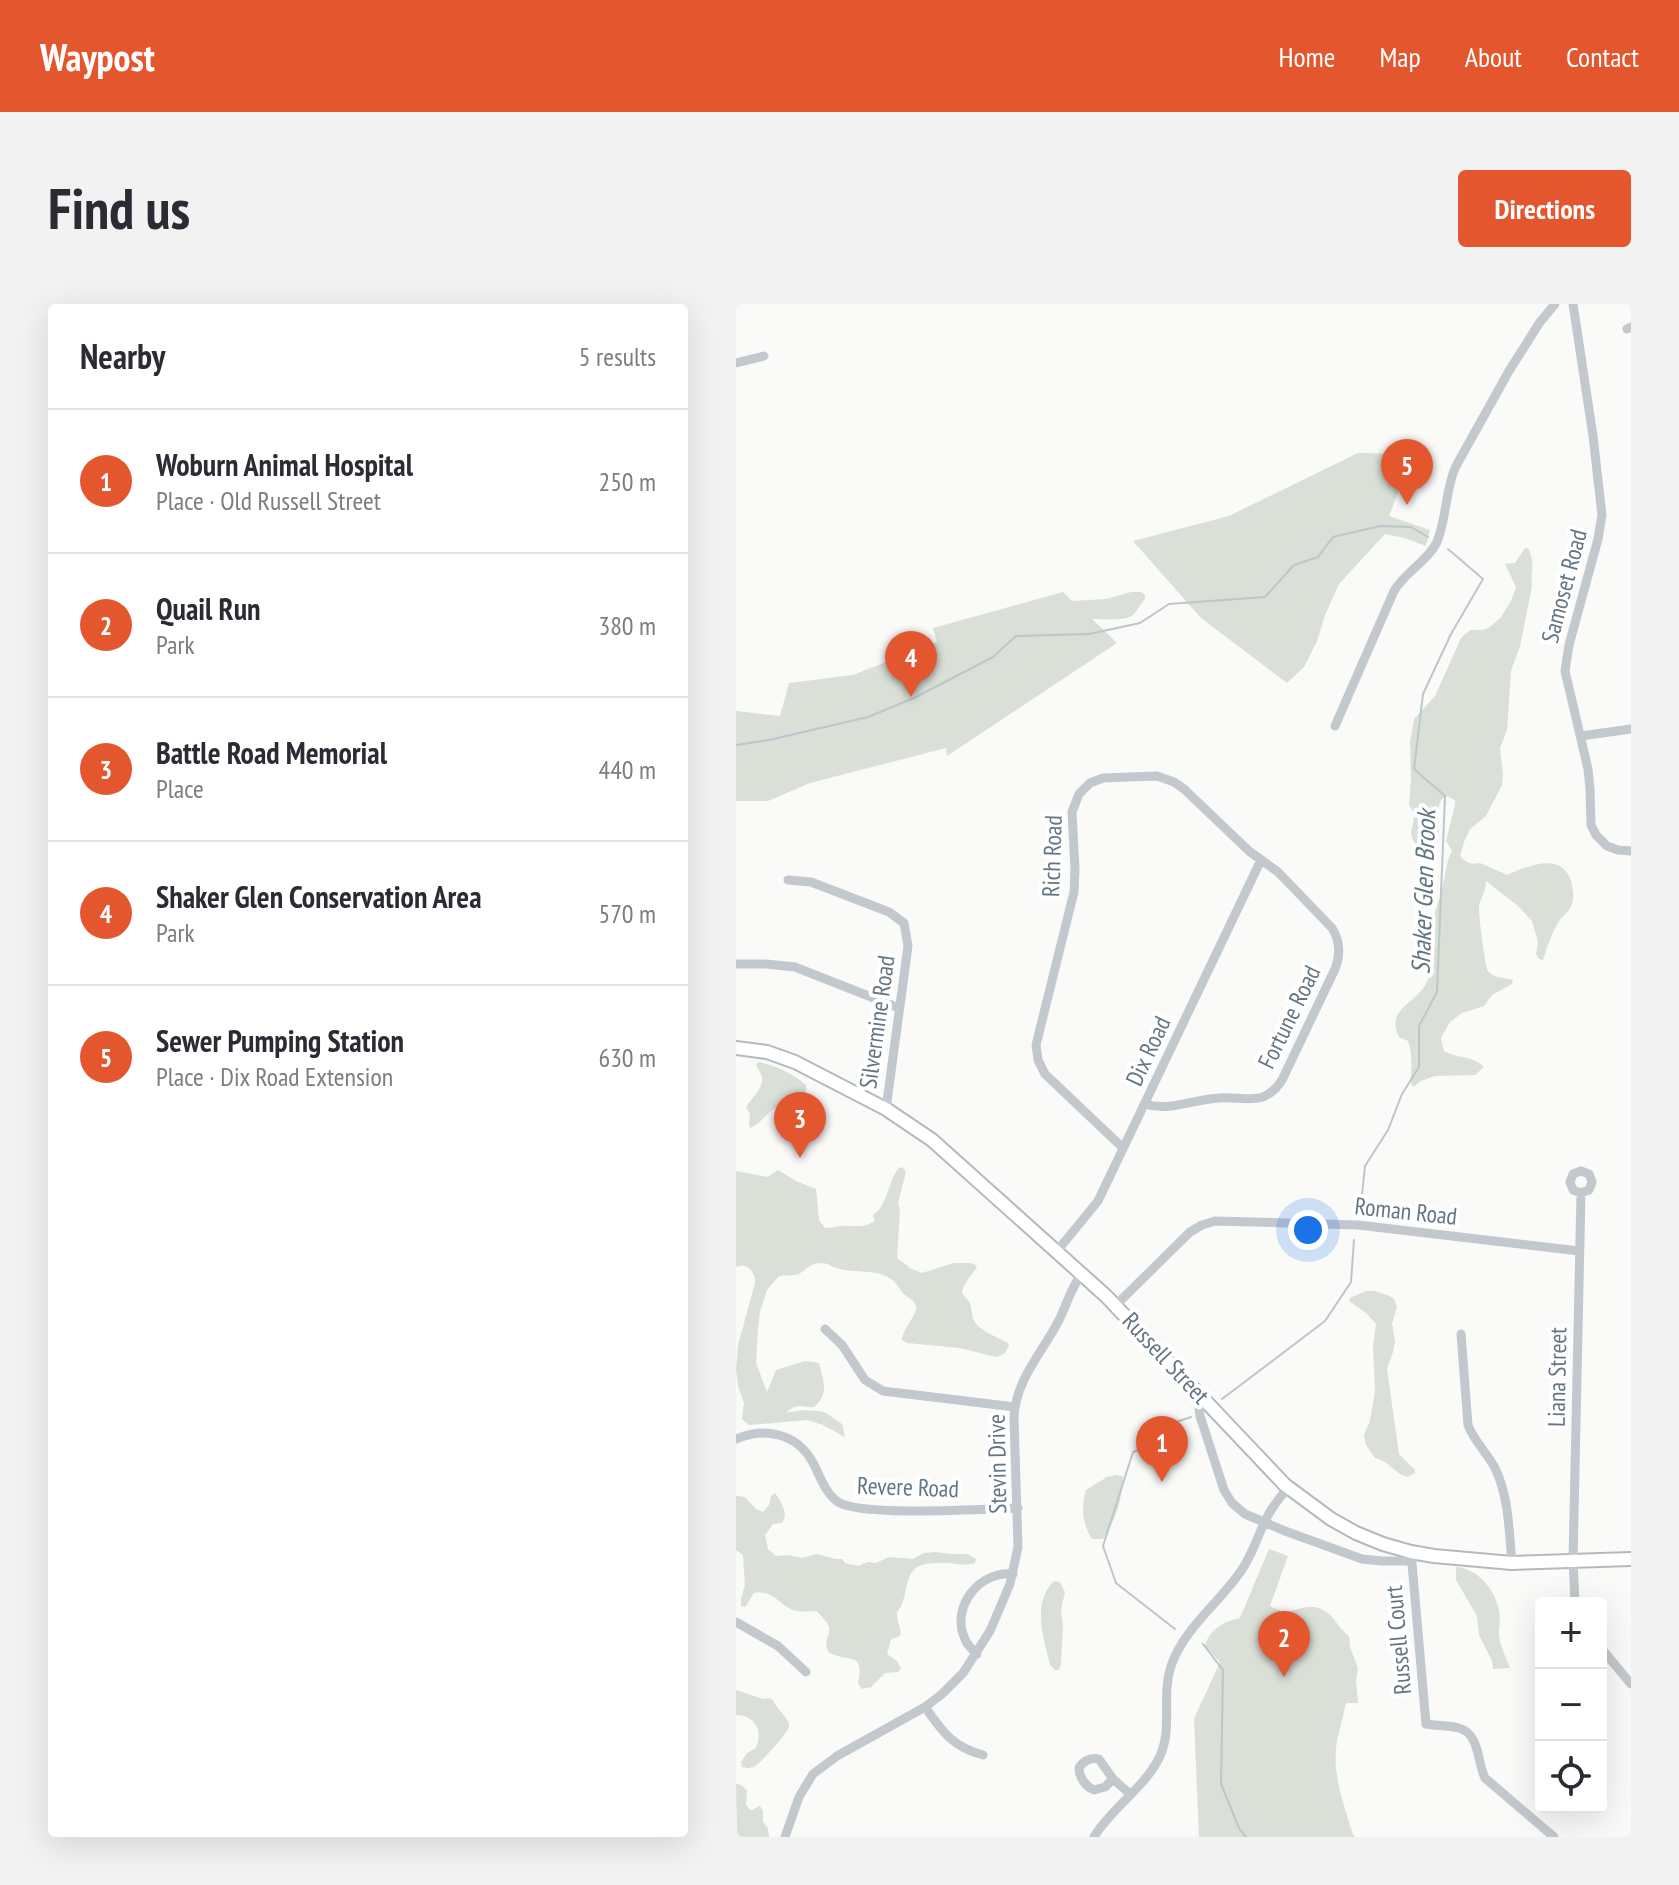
<!DOCTYPE html>
<html lang="en">
<head>
<meta charset="utf-8">
<style>
  body { margin:0; font-family:"PT Sans Narrow",sans-serif; background:#f2f2f3; color:#2b2b33 }
  .controls { position:absolute; right:24px; bottom:24px; display:grid; overflow:hidden; border-radius:8px; box-shadow:0 8px 32px #0002 }
  .controls button { width:72px; height:72px; display:grid; place-items:center; padding:0; border:0; border-bottom:2px solid #e1e1e2; background:#fff; color:#2b2b33; font:40px sans-serif }
  .you { position:absolute; left:572px; top:926px; width:28px; height:28px; margin:-20px; border:6px solid #fff; border-radius:50%; background:#1a73e8; box-shadow:0 0 0 12px #1a73e833 }
  .badge { display:grid; place-items:center; width:52px; height:52px; border-radius:50%; background:#e4572e; color:#fff; font-size:26px; font-weight:700 }
  .pin { position:absolute; translate:-50% -66px; filter:drop-shadow(0 2px 4px #0008) }
  .pin::after { content:''; position:absolute; top:42px; width:28px; height:24px; background:inherit; clip-path:polygon(0 0,100% 0,50% 100%) }
  .list { margin:0; padding:0; list-style:none }
  h2 { display:flex; justify-content:space-between; align-items:center; height:104px; margin:0; padding:0 32px; font-size:34px }
  h2 small { font-size:26px; font-weight:400; color:#7c7c81 }
  .list li { display:grid; grid-template-columns:52px 1fr auto; gap:24px; align-items:center; box-sizing:border-box; height:144px; padding:0 32px; border-top:2px solid #e1e1e2 }
  .list b { display:block; font-size:30px; white-space:nowrap }
  .list p { margin:0; font-size:26px; white-space:nowrap; color:#7c7c81 }
  .list em { font-size:26px; font-style:normal; color:#7c7c81 }
  .icon { flex:none; width:44px; height:44px; fill:none; stroke:currentColor; stroke-width:2; stroke-linecap:round; stroke-linejoin:round }
  .map { position:relative; flex:none; width:895px; height:1533px; overflow:hidden; border-radius:8px }
  header { display:flex; align-items:center; gap:48px; box-sizing:border-box; height:112px; padding:0 40px; background:#e4572e; color:#fff }
  header strong { font-size:38px }
  nav { display:flex; gap:44px; margin-inline-start:auto; font-size:28px }
  .intro { display:flex; align-items:center; justify-content:space-between; box-sizing:border-box; height:192px; padding:0 48px }
  h1 { margin:0; font-size:56px }
  .button { padding:20px 36px; border-radius:8px; background:#e4572e; color:#fff; font-size:28px; font-weight:700 }
  main { display:flex; gap:48px; padding:0 48px }
  aside { flex:1; background:#fff; border-radius:8px; box-shadow:0 8px 32px #0002 }
  .map>svg:first-child { display:block }
  .green { fill:#dadfd7 }
  .lines { fill:none; stroke-linecap:round; stroke-linejoin:round }
  .stream { stroke:#bbc7cb; stroke-width:2 }
  .secondary-casing { stroke:#b3babf; stroke-width:16 }
  .street { stroke:#c3c8cc; stroke-width:9 }
  .secondary { stroke:#fff; stroke-width:12 }
  .labels { text-anchor:middle; dominant-baseline:central; stroke-width:8; stroke-linejoin:round; paint-order:stroke }
  .street-label { font-size:24px; fill:#657683; stroke:#fff }
  .water-label { font-size:26px; font-style:italic; fill:#60757c; stroke:#fff }
</style>
</head>
<body>
<header>
<strong>Waypost</strong>
<nav><a>Home</a><a>Map</a><a>About</a><a>Contact</a></nav>
</header>
<div class="intro"><h1>Find us</h1><a class="button">Directions</a></div>
<main>
<aside>
<h2>Nearby<small>5 results</small></h2>
<ul class="list">
<li><span class="badge">1</span><div><b>Woburn Animal Hospital</b><p>Place · Old Russell Street</p></div><em>250 m</em></li>
<li><span class="badge">2</span><div><b>Quail Run</b><p>Park</p></div><em>380 m</em></li>
<li><span class="badge">3</span><div><b>Battle Road Memorial</b><p>Place</p></div><em>440 m</em></li>
<li><span class="badge">4</span><div><b>Shaker Glen Conservation Area</b><p>Park</p></div><em>570 m</em></li>
<li><span class="badge">5</span><div><b>Sewer Pumping Station</b><p>Place · Dix Road Extension</p></div><em>630 m</em></li>
</ul>
</aside>
<div class="map">
<svg width="895" height="1533" viewBox="0 0 895 1533">
  <rect width="100%" height="100%" fill="#fafaf8"/>
  <path class="green" d="M622 149 677 150 653 212 694 226 690 242 668 234 649 230 603 280 589 311 581 337 568 363 551 379 465 314 397 237 493 212Z
    M789 244H792C800 262 794 264 796 282L784 342 775 367 771 426 764 444 767 470 766 481 750 512 734 525 728 538 724 552C731 559 735 561 744 559L771 571C791 562 826 547 835 577 837 586 839 593 835 602 833 608 828 610 824 616 817 625 810 646 807 656L803 655 800 650 802 638 796 617 782 602 750 577C750 587 745 593 743 602 742 608 749 663 752 667 757 674 769 674 777 676L776 680 756 691 748 702 726 709 714 718 705 734 708 747C722 755 736 751 748 763L739 771 699 772 685 777 677 783 675 779C675 764 677 751 672 737L663 733C648 702 684 701 693 673 697 660 694 644 695 630 696 611 705 595 708 576 711 564 710 558 716 547L710 537 719 501V496L710 492C705 496 705 495 703 502 700 513 709 546 691 547 685 547 680 542 677 536 670 524 685 517 673 501L675 475 674 438 678 415 699 392 725 334 734 326H747L754 323 765 313 775 297 780 283 769 260 779 259Z
    M327 288 336 297 370 295 395 288H405L409 291V295C404 300 402 306 397 311 391 317 366 315 356 315L381 339 211 452 210 444 74 479 32 497H0V407L44 412 53 379 117 371 201 338 197 324Z
    M22 758C38 761 58 770 70 781V786C58 807 49 795 36 806 29 812 24 819 15 824L13 821 14 810 10 803C15 795 28 784 26 773 25 769 22 765 20 761Z
    M166 863 170 868 162 899 164 906 161 954 172 962 173 964 186 969 218 959H235L241 962C237 971 227 979 226 989L234 999 237 1015 241 1021 250 1028 272 1039 273 1042 268 1050 260 1053 224 1044 171 1039 166 1036C167 1024 182 1010 180 1002 178 996 171 993 167 989 163 984 161 979 155 975 140 964 118 970 101 964 94 962 92 959 84 959 72 960 70 967 62 970 57 972 49 971 43 972L31 986 24 1007 22 1025 20 1059 31 1088 40 1066 69 1057 83 1059C87 1076 94 1090 78 1103 64 1103 60 1099 50 1109L67 1106 83 1107 90 1109 106 1120 109 1133 87 1121 71 1116 13 1121 6 1115 8 1099 2 1082 0 1065 2 1041 19 979C19 968 12 958 0 963V867L32 873 42 866 60 877 80 885 83 916 89 924C94 924 99 923 103 922 117 921 126 925 139 917L137 911C153 900 151 878 163 864Z
    M630 987H639L651 991 658 995 661 1003 656 1020 659 1038 657 1048 651 1065 663 1150 679 1166V1169L671 1173C658 1169 653 1157 639 1154L630 1141 628 1131 634 1117 639 1087 637 1041 640 1020 630 1009 613 997 614 994Z
    M380 1171 387 1172C387 1193 379 1219 367 1235H356C346 1220 345 1202 350 1186L371 1173Z
    M39 1189C45 1197 53 1210 46 1219L37 1220 29 1231 32 1245 40 1252 53 1251 66 1254 81 1250 99 1255H106L109 1259 122 1262 132 1258 140 1259 153 1253 177 1255 188 1249 200 1248 215 1250H231L240 1255 239 1259C227 1263 215 1258 202 1259 168 1259 175 1275 166 1300 164 1306 161 1305 161 1311 161 1317 164 1323 165 1330L162 1333 155 1335 151 1350 161 1357 165 1364 162 1368 149 1369 135 1383 126 1385 122 1379C129 1346 113 1360 92 1348 87 1335 95 1332 93 1323 91 1317 85 1312 81 1307 74 1307 67 1308 60 1307 41 1301 40 1286 18 1289L10 1302 8 1303 5 1302V1295L9 1281 7 1251 0 1246V1192L9 1193 20 1205 27 1208 33 1201 35 1192Z
    M533 1245 552 1252 534 1302C538 1304 542 1306 546 1307 560 1309 569 1298 585 1305 598 1310 602 1325 613 1332L614 1343 622 1364 620 1377 622 1399H611L609 1402C607 1416 601 1431 600 1445 597 1474 609 1503 617 1531L620 1533H463L458 1415 484 1358 469 1342C473 1326 488 1317 504 1314Z
    M720 1263C745 1265 762 1290 764 1313 764 1320 762 1327 763 1333 765 1343 770 1354 774 1364L757 1365 756 1357 743 1331 741 1312 720 1276Z
    M318 1277 324 1278 329 1288 325 1306 327 1321 325 1359 323 1366H319L314 1361C308 1334 295 1300 318 1277Z
    M0 1386 27 1395 33 1394 37 1396C40 1405 54 1414 53 1423 52 1428 24 1460 19 1462 13 1465 12 1464 6 1463L5 1458 11 1449 20 1444C27 1426 20 1412 0 1411Z
    M0 1480 5 1481 11 1486 10 1501 13 1505 16 1506 24 1502 27 1507V1518L32 1524 33 1533H1Z"/>
  <g class="lines">
    <path class="stream" d="M0 441 33 436 132 413 178 394 257 353 280 332 353 330 404 319 433 300 529 293 558 261 582 253 597 233 644 222 675 223 692 233
      M624 910 629 862 652 826 666 790 683 763V722L701 688 709 492 678 465 687 390 715 330 747 275 712 245
      M486 1095 589 1017 615 978 618 936
      M439 1325 380 1279 367 1242 397 1148 430 1136 437 1119 455 1113
      M467 1340 487 1366 485 1480 503 1524 510 1533"/>
    <g class="secondary-casing">
      <path id="secondary" d="M0 744 31 748 59 758 150 805 196 836 370 992 549 1181 595 1215 620 1229 647 1240 675 1248 698 1252 776 1259 895 1255"/>
    </g>
    <path class="street" d="M837 0 857 132 866 211 862 235 833 341 829 367 852 465 854 485 855 521 860 531 871 542 882 546 895 547
      M891 25 895 23
      M0 59 28 52
      M599 422 658 287C669 268 692 257 701 238 711 213 709 186 720 162L773 67 804 18 819 0
      M845 432 895 425
      M52 576 75 578 153 608 168 619 172 642 150 805
      M0 660H30L59 663 163 704
      M387 844 309 770 302 756 300 741 338 588 339 565 336 508 343 490 354 479 367 474 421 472 438 478 448 485 513 547 542 568 596 624C604 637 605 650 599 665L546 776C541 784 536 789 527 793 514 797 497 793 483 794 459 795 433 808 409 800
      M321 947 362 897 525 556
      M380 1001 454 928 466 921 479 917 622 921 843 947
      M89 1025 106 1041 129 1076 147 1087 279 1103
      M725 1030 732 1121C738 1137 751 1149 759 1164 773 1193 773 1227 776 1259
      M466 1093 463 1105 464 1112 488 1186 496 1199 509 1210 549 1227 626 1255 646 1257H675
      M0 1135C28 1123 60 1129 76 1157 84 1171 88 1188 102 1198 125 1213 248 1205 282 1204
      M675 1248 690 1420C700 1422 712 1421 723 1424 744 1430 741 1458 749 1474L818 1533
      M839 1299 837 1257 845 889 853 886 856 878 853 870 845 867 837 870 834 878 837 886 845 889
      M0 1318 42 1342 70 1368
      M865 1344 895 1380
      M241 1350C236 1345 231 1341 229 1335 214 1303 244 1266 277 1270
      M189 1403C206 1427 216 1443 247 1451
      M377 1475 369 1483 358 1486C349 1482 343 1473 343 1464 347 1457 355 1453 363 1455L377 1475 394 1490
      M49 1533 63 1493 77 1470 101 1452 189 1403 206 1390 227 1369 254 1327 274 1280 282 1243 278 1114C279 1076 307 1048 323 1016 331 1000 335 984 346 969
      M358 1533C376 1503 409 1484 424 1452 437 1423 425 1392 435 1362 449 1322 485 1298 507 1264 516 1250 521 1235 528 1219 534 1206 542 1195 552 1184"/>
    <use href="#secondary" class="secondary"/>
  </g>
  <g class="labels">
    <g class="street-label">
      <text transform="translate(828 282) rotate(-75)">Samoset Road</text>
      <text transform="translate(316 552) rotate(-88)">Rich Road</text>
      <text transform="translate(553 713) rotate(-64)">Fortune Road</text>
      <text transform="translate(141 718) rotate(-82)">Silvermine Road</text>
      <text transform="translate(412 747) rotate(-65)">Dix Road</text>
      <text transform="translate(670 907) rotate(6)">Roman Road</text>
      <text transform="translate(430 1054) rotate(47)">Russell Street</text>
      <text transform="translate(821 1073) rotate(-89)">Liana Street</text>
      <text transform="translate(261 1160) rotate(-91)">Stevin Drive</text>
      <text transform="translate(172 1183) rotate(2)">Revere Road</text>
      <text transform="translate(662 1336) rotate(-95)">Russell Court</text>
    </g>
    <g class="water-label">
      <text transform="translate(687 588) rotate(-88)">Shaker Glen Brook</text>
    </g>
  </g>
</svg>
<div class="controls">
<button>+</button>
<button>−</button>
<button><svg class="icon" aria-label="locate" viewBox="0 0 24 24"><circle cx="12" cy="12" r="6"/><path d="M12 2v4M12 18v4M2 12h4M18 12h4"/></svg></button>
</div>
<div class="you"></div>
<div class="pin badge" style="left:426px;top:1178px">1</div>
<div class="pin badge" style="left:548px;top:1373px">2</div>
<div class="pin badge" style="left:64px;top:854px">3</div>
<div class="pin badge" style="left:175px;top:393px">4</div>
<div class="pin badge" style="left:671px;top:201px">5</div>
</div>
</main>
</body>
</html>
